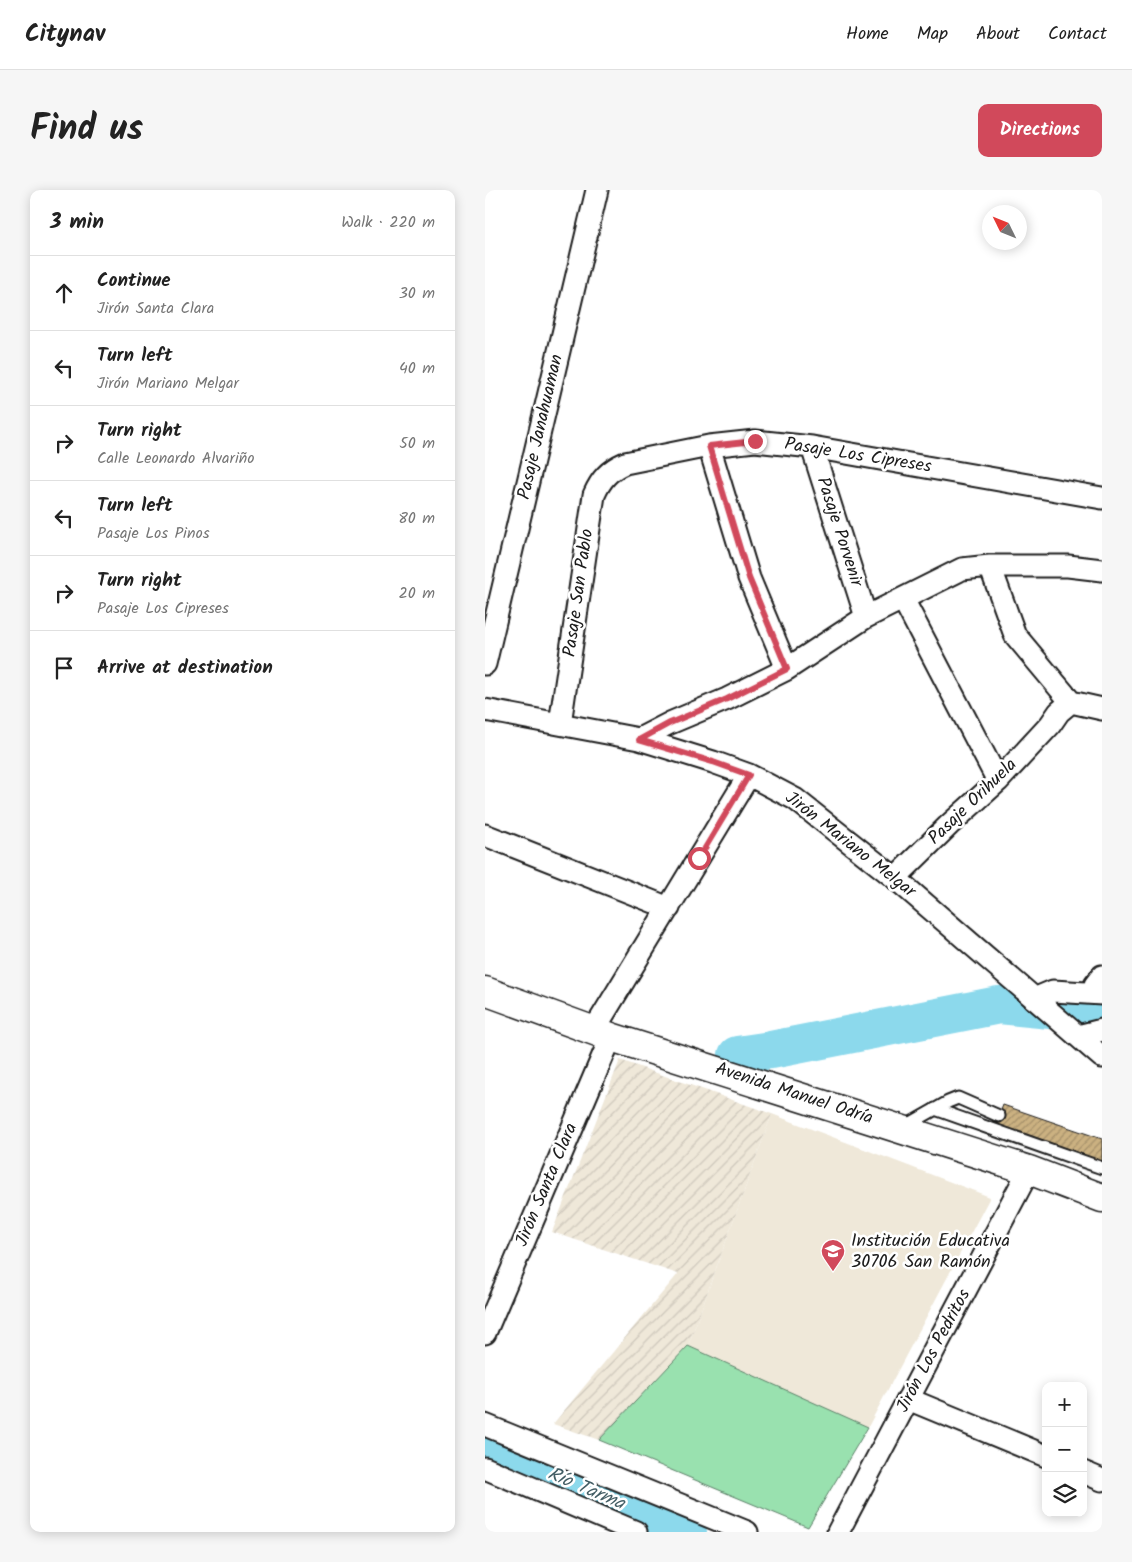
<!DOCTYPE html>
<html lang="en">
<head>
<meta charset="utf-8">
<style>
  body { margin:0; font-family:Kalam,sans-serif; background:#f6f6f6; color:#222 }
  .controls { position:absolute; right:15px; bottom:15px; display:grid; overflow:hidden; border-radius:10px; box-shadow:0 2px 12px #0003 }
  .controls button { width:45px; height:45px; display:grid; place-items:center; padding:0; border:0; border-bottom:1px solid #e0e0e0; background:#fff; color:#222; font:25px sans-serif }
  .compass { position:absolute; left:497px; top:15px; width:45px; height:45px; border-radius:50%; background:#fff; box-shadow:0 2px 12px #0003; rotate:313deg }
  .stop { position:absolute; width:15px; height:15px; margin:-11px; border:4px solid #d1495b; border-radius:50%; background:#fff }
  .stop.end { background:#d1495b; border-color:#fff; box-shadow:0 1px 5px #0008 }
  .list { margin:0; padding:0; list-style:none }
  h2 { display:flex; justify-content:space-between; align-items:center; height:65px; margin:0; padding:0 20px; font-size:21px }
  h2 small { font-size:16px; font-weight:400; color:#767676 }
  .list li { display:grid; grid-template-columns:32px 1fr auto; gap:15px; align-items:center; box-sizing:border-box; height:75px; padding:0 20px; border-top:1px solid #e0e0e0 }
  .list b { display:block; font-size:19px; white-space:nowrap }
  .list p { margin:0; font-size:16px; white-space:nowrap; color:#767676 }
  .list em { font-size:16px; font-style:normal; color:#767676 }
  .icon { flex:none; width:28px; height:28px; fill:none; stroke:currentColor; stroke-width:2; stroke-linecap:round; stroke-linejoin:round }
  .map { position:relative; flex:none; width:617px; height:1342px; overflow:hidden; border-radius:10px }
  header { display:flex; align-items:center; gap:30px; box-sizing:border-box; height:70px; padding:0 25px; background:#fff; border-bottom:1px solid #e0e0e0 }
  header strong { font-size:24px }
  nav { display:flex; gap:28px; margin-inline-start:auto; font-size:18px }
  .intro { display:flex; align-items:center; justify-content:space-between; box-sizing:border-box; height:120px; padding:0 30px }
  h1 { margin:0; font-size:35px }
  .button { padding:12px 22px; border-radius:10px; background:#d1495b; color:#fff; font-size:18px; font-weight:700 }
  main { display:flex; gap:30px; padding:0 30px }
  aside { flex:1; background:#fff; border-radius:10px; box-shadow:0 2px 12px #0003 }
  .map>svg:first-child { display:block }
  .built { fill:#efe8d9 }
  .industrial { fill:url(#industrial-furrows) }
  .green { fill:#99e1af; stroke:#5a7e66 }
  .lines { fill:none; stroke-linecap:round; stroke-linejoin:round }
  .river { stroke:#8cd9ec; stroke-width:38 }
  .building { fill:url(#building-hatch); stroke:#1c1c1c; filter:url(#shadow) }
  .lane-casing { stroke:#1c1c1c; stroke-width:15 }
  .street-casing { stroke:#1c1c1c; stroke-width:25 }
  .highway-casing { stroke:#1c1c1c; stroke-width:31 }
  .lane { stroke:#fff; stroke-width:11 }
  .street { stroke:#fff; stroke-width:21 }
  .highway { stroke:#fff; stroke-width:28 }
  .route { stroke:#d1495b; stroke-width:6 }
  .labels { text-anchor:middle; dominant-baseline:central; stroke-width:5; stroke-linejoin:round; paint-order:stroke }
  .street-label { font-size:18px; fill:#1c1c1c; stroke:#fff }
  .poi-label { font-size:18px; fill:#1c1c1c; stroke:#fff; text-anchor:start }
  .water-label { font-size:19px; font-style:italic; fill:#435e65; stroke:#fff }
</style>
</head>
<body>
<header>
<strong>Citynav</strong>
<nav><a>Home</a><a>Map</a><a>About</a><a>Contact</a></nav>
</header>
<div class="intro"><h1>Find us</h1><a class="button">Directions</a></div>
<main>
<aside>
<h2>3 min<small>Walk · 220 m</small></h2>
<ul class="list">
<li><svg class="icon" aria-label="ahead" viewBox="0 0 24 24"><path d="M12 20V5M6 11l6-6 6 6"/></svg><div><b>Continue</b><p>Jirón Santa Clara</p></div><em>30 m</em></li>
<li><svg class="icon" aria-label="left" viewBox="0 0 24 24"><path d="M17 20v-9H6M10 6l-5 5 5 5"/></svg><div><b>Turn left</b><p>Jirón Mariano Melgar</p></div><em>40 m</em></li>
<li><svg class="icon" aria-label="right" viewBox="0 0 24 24"><path d="M7 20v-9h11M14 6l5 5-5 5"/></svg><div><b>Turn right</b><p>Calle Leonardo Alvariño</p></div><em>50 m</em></li>
<li><svg class="icon" aria-label="left" viewBox="0 0 24 24"><path d="M17 20v-9H6M10 6l-5 5 5 5"/></svg><div><b>Turn left</b><p>Pasaje Los Pinos</p></div><em>80 m</em></li>
<li><svg class="icon" aria-label="right" viewBox="0 0 24 24"><path d="M7 20v-9h11M14 6l5 5-5 5"/></svg><div><b>Turn right</b><p>Pasaje Los Cipreses</p></div><em>20 m</em></li>
<li><svg class="icon" aria-label="arrive" viewBox="0 0 24 24"><path d="M6 21V4h12l-3 4 3 4H6"/></svg><div><b>Arrive at destination</b></div></li>
</ul>
</aside>
<div class="map">
<svg width="617" height="1342" viewBox="0 0 617 1342">
  <defs>
    <pattern id="industrial-furrows" width="10" height="10" patternUnits="userSpaceOnUse" patternTransform="scale(1.25)"><rect width="10" height="10" fill="#efe8d9"/><path d="M-1 1l2-2M0 10L10 0M9 11l2-2" fill="none" stroke="#ccc6ba"/></pattern>
    <pattern id="building-hatch" width="6" height="6" patternUnits="userSpaceOnUse" patternTransform="scale(1.25)"><rect width="6" height="6" fill="#cbb181"/><path d="M-1 1l2-2M0 6l6-6M5 7l2-2" fill="none" stroke="#a48f69"/></pattern>
    <filter id="shadow"><feDropShadow dx="-4.5" dy="4.5" stdDeviation="2.5" flood-color="#0004"/></filter>
  </defs>
  <rect width="100%" height="100%" fill="#fff"/>
  <filter id="ink" filterUnits="userSpaceOnUse"><feTurbulence type="fractalNoise" baseFrequency=".02" numOctaves="2"/><feDisplacementMap in="SourceGraphic" scale="10" xChannelSelector="R" yChannelSelector="G"/><feConvolveMatrix kernelMatrix="1 2 1 2 8 2 1 2 1" color-interpolation-filters="sRGB"/></filter>
  <g filter="url(#ink)">
    <path class="built" d="M287 924 505 1007 383 1237 203 1156Z"/>
    <path class="industrial" d="M135 870 287 924 203 1156 114 1250 68 1234 193 1084 67 1042Z"/>
    <path class="green" d="M203 1156 383 1237 323 1337 114 1250Z"/>
    <g class="lines">
      <path class="river" d="M252 865 286 860 514 815 617 825
        M0 1256 203 1342"/>
    </g>
    <path class="building" d="M518 915 617 949V977L509 939Z"/>
    <g class="lines">
      <g class="lane-casing">
        <path id="lane" d="M450 919 617 978
          M419 937 463 912 473 908 514 926"/>
      </g>
      <g class="street-casing">
        <path id="street" d="M224 256 264 388 302 479
          M327 257 381 427
          M505 376 530 445 586 512
          M418 409 513 591
          M0 474 112 0
          M0 520 154 549 228 572 264 585 310 609 410 688 617 867
          M75 534 109 305C116 289 124 280 140 273L224 256 270 251 327 257 617 308
          M154 549 185 533 242 509 302 479 381 427 477 379 505 376H583L617 380
          M0 645 184 718
          M410 688 464 635 513 591 565 535 574 522 586 512 617 519
          M608 803 610 795 617 786
          M549 809 568 801 617 804
          M109 840 264 585
          M593 846 617 840
          M0 1143 126 847
          M423 1209 561 1266
          M0 1235 262 1342
          M0 1278 151 1342
          M598 1282 617 1290
          M353 1342 544 980"/>
      </g>
      <g class="highway-casing">
        <path id="highway" d="M0 801 126 847 544 980 617 1008"/>
      </g>
      <use href="#lane" class="lane"/>
      <use href="#street" class="street"/>
      <use href="#highway" class="highway"/>
    </g>
  </g>
  <g class="lines" filter="url(#ink)">
    <path class="route" d="M214 668 264 585 228 572 154 550 185 533 242 509 302 479 264 388 224 256 270 251"/>
  </g>
  <defs>
    <g id="school-pin" transform="scale(1.25)"><path d="M0 17L-7.5 6A9.5 9.5 0 1 1 7.5 6Z" fill="#d1495b" stroke="#fff"/><path d="M0-5L7-2L0 1L-7-2ZM-4 1L0 2.5L4 1V4Q0 6-4 4Z" fill="#fff"/></g>
  </defs>
  <g fill-rule="evenodd">
    <use href="#school-pin" x="348" y="1061"/>
  </g>
  <g class="labels">
    <g class="street-label">
      <text transform="translate(56 237) rotate(-77)">Pasaje Janahuaman</text>
      <text transform="translate(373 266) rotate(9)">Pasaje Los Cipreses</text>
      <text transform="translate(354 342) rotate(72)">Pasaje Porvenir</text>
      <text transform="translate(94 403) rotate(-82)">Pasaje San Pablo</text>
      <text transform="translate(488 612) rotate(-44)">Pasaje Orihuela</text>
      <text transform="translate(365 655) rotate(38)">Jirón Mariano Melgar</text>
      <text transform="translate(309 904) rotate(18)">Avenida Manuel Odría</text>
      <text transform="translate(62 995) rotate(-67)">Jirón Santa Clara</text>
      <text transform="translate(449 1161) rotate(-62)">Jirón Los Pedritos</text>
    </g>
    <g class="poi-label">
      <text x="366" y="1051">Institución Educativa<tspan x="366" dy="21">30706 San Ramón</tspan></text>
    </g>
    <g class="water-label">
      <text transform="translate(101 1299) rotate(23)">Río Tarma</text>
    </g>
  </g>
</svg>
<div class="controls">
<button>+</button>
<button>−</button>
<button><svg class="icon" aria-label="layers" viewBox="0 0 24 24"><path d="M12 4l9 5-9 5-9-5zM3 14l9 5 9-5"/></svg></button>
</div>
<svg class="compass" viewBox="-18 -18 36 36"><path d="M0-13l5 13h-10z" fill="#e53935"/><path d="M0 13l5-13h-10z" fill="#767676"/></svg>
<div class="stop" style="left:214px;top:668px"></div>
<div class="stop end" style="left:270px;top:251px"></div>
</div>
</main>
</body>
</html>
